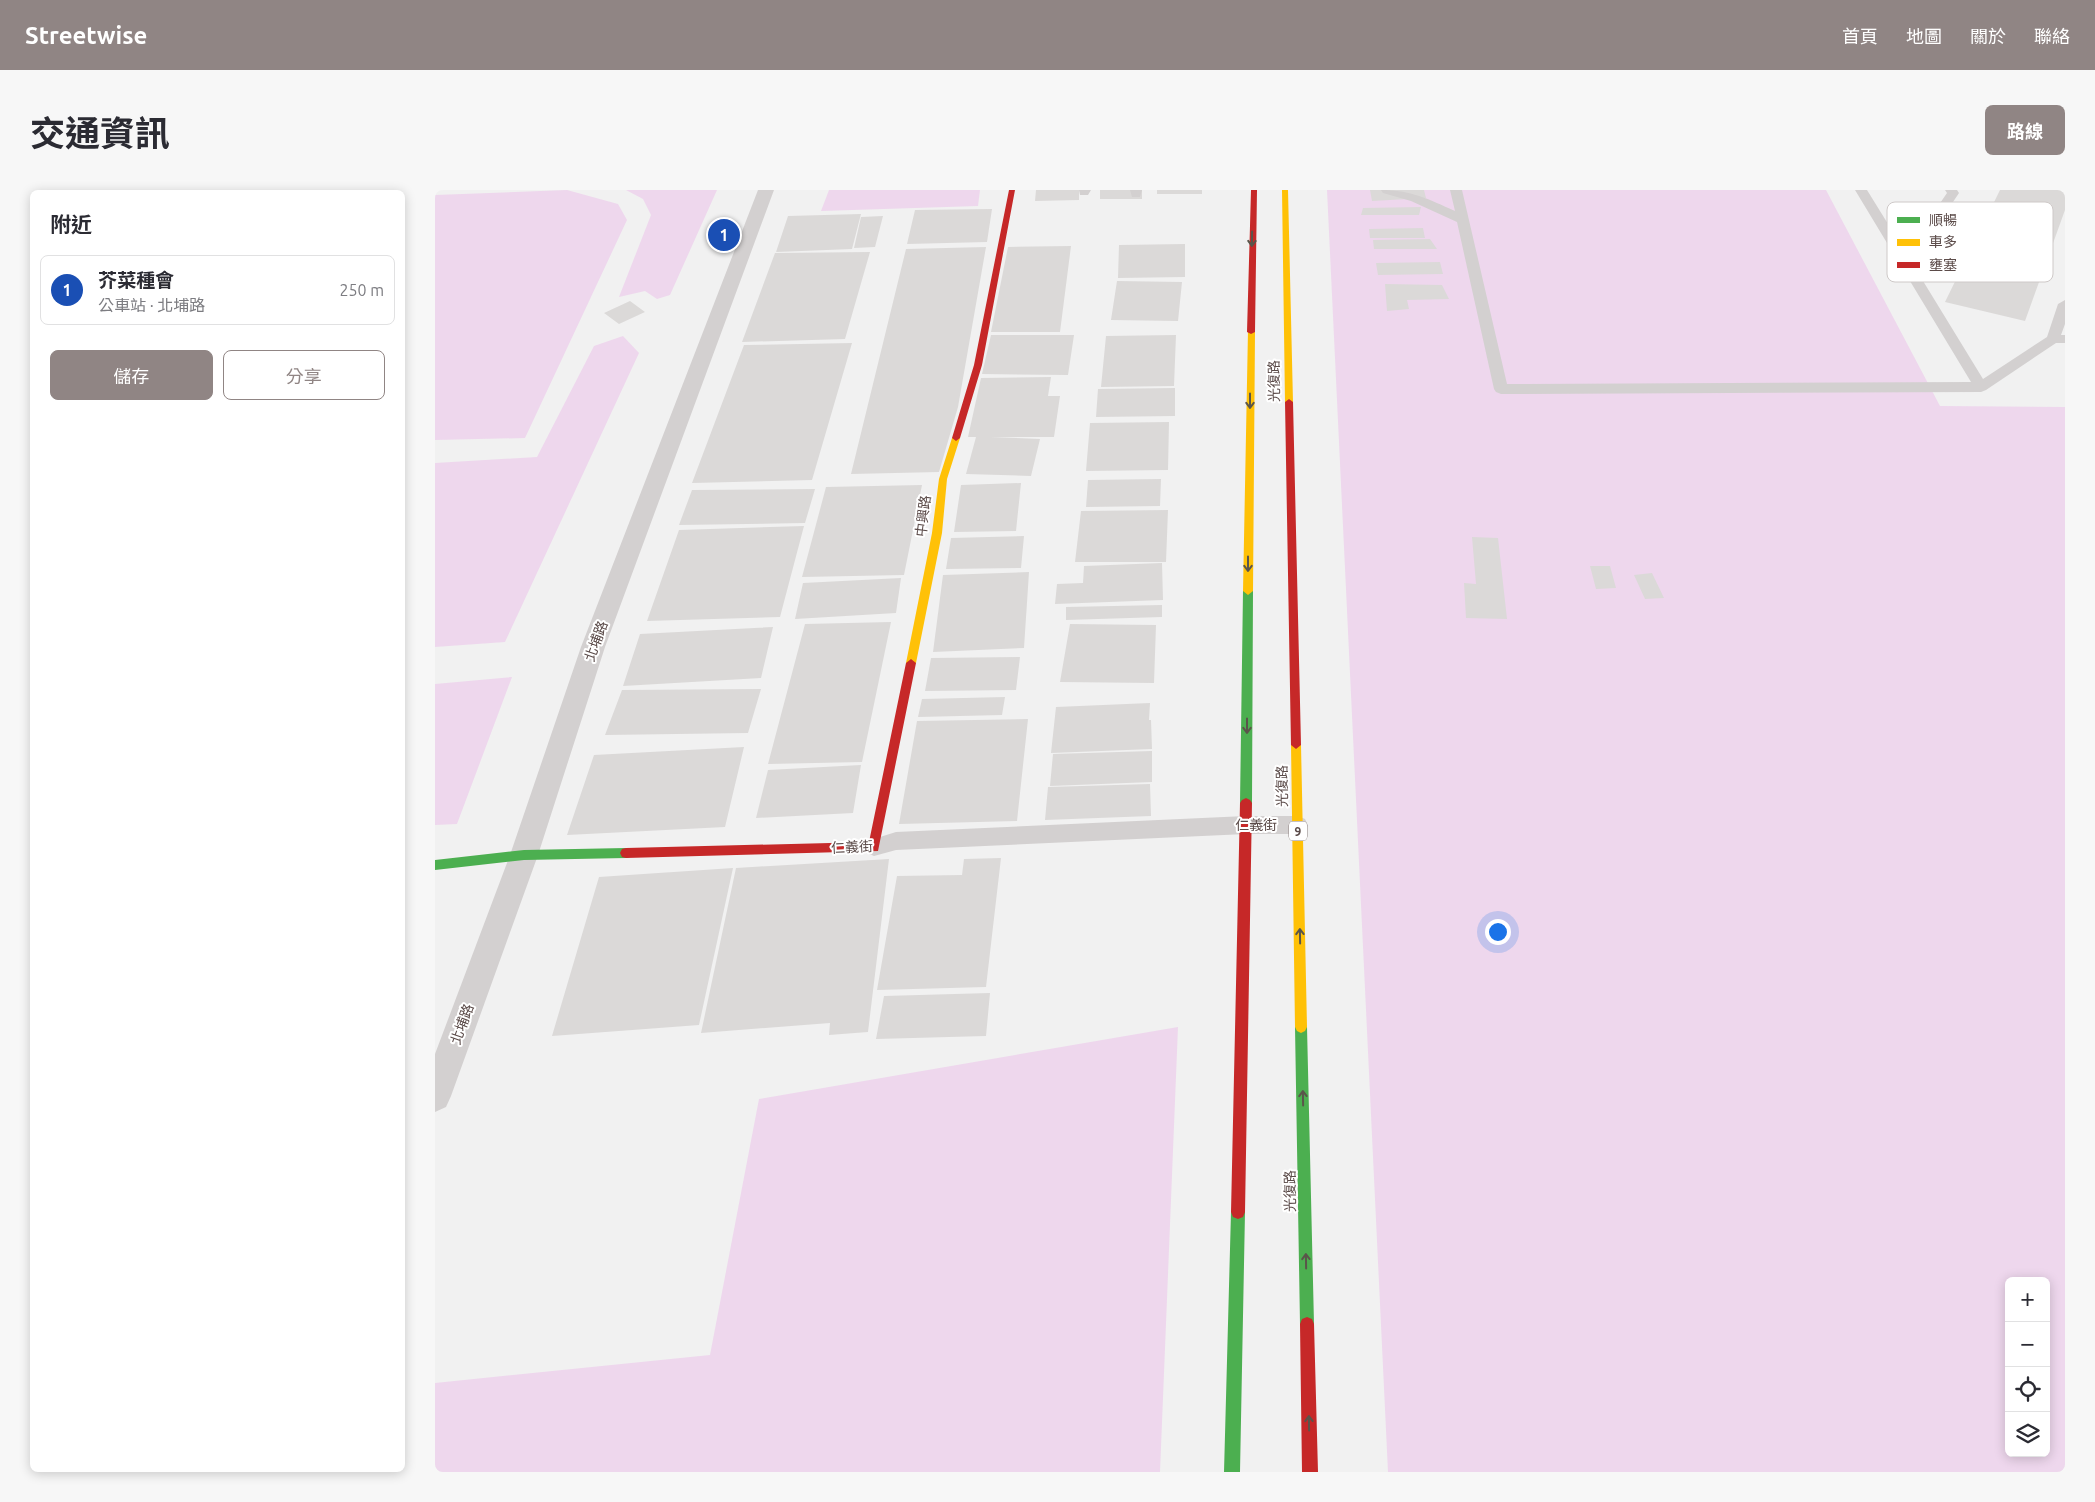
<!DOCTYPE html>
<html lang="zh-TW">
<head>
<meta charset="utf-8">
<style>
  body { margin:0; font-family:Ubuntu,"Noto Sans TC",sans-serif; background:#f7f7f7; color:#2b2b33 }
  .controls { position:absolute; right:15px; bottom:15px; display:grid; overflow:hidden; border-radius:8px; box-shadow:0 2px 12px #0003 }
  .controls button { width:45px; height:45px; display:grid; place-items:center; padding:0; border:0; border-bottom:1px solid #e1e1e2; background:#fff; color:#2b2b33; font:25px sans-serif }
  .you { position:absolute; left:1062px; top:741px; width:18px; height:18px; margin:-12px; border:4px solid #fff; border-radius:50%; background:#1a73e8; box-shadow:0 0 0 8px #1a73e833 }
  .badge { display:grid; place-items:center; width:32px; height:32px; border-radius:50%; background:#908584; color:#fff; font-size:16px; font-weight:700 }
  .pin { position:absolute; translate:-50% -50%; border:2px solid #fff; box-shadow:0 1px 5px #0006 }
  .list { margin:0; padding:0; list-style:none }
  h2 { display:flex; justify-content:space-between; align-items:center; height:65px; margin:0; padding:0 20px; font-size:21px }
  h2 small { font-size:16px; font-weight:400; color:#7c7c81 }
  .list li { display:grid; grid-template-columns:32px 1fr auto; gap:15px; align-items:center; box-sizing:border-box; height:70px; margin:0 10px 10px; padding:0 10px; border:1px solid #e1e1e2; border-radius:8px }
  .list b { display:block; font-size:19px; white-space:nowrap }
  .list p { margin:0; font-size:16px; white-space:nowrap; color:#7c7c81 }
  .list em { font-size:16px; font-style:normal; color:#7c7c81 }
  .actions { display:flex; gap:10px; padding:15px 20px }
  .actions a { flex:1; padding:11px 0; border:1px solid #908584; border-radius:8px; text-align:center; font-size:18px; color:#908584 }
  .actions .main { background:#908584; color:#fff }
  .icon { flex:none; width:28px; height:28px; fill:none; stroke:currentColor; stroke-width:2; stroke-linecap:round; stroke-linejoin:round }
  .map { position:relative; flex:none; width:1630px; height:1282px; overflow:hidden; border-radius:8px }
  header { display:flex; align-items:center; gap:30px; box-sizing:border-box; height:70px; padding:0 25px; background:#908584; color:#fff }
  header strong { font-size:24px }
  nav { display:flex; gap:28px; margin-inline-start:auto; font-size:18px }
  .intro { display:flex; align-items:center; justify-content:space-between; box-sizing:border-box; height:120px; padding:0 30px }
  h1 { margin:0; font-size:35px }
  .button { padding:12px 22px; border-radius:8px; background:#908584; color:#fff; font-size:18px; font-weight:700 }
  main { display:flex; gap:30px; padding:0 30px }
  aside { flex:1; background:#fff; border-radius:8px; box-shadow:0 2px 12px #0003 }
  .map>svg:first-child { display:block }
  .green { fill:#eed7ed; fill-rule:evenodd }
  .building { fill:#dbd9d8 }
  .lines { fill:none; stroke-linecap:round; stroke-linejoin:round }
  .lane { fill:#d3d0d0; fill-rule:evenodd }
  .street { fill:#d3d0d0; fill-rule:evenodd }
  .fast { fill:#4caf50; fill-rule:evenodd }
  .slow { fill:#ffc107; fill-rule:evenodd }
  .jam { fill:#c62828; fill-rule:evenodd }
  .oneway { stroke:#5a554a }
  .labels { text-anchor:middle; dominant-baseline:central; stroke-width:4; stroke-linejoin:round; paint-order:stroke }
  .shield { fill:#fff; stroke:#8c8180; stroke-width:1 }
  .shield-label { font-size:12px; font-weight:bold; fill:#5b4b49 }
  .street-label { font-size:14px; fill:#5b4b49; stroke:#fff }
  .key { fill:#fff; stroke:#cec9c8; stroke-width:1 }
  .key-label { font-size:14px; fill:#5b4b49 }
</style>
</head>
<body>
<header>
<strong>Streetwise</strong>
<nav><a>首頁</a><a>地圖</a><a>關於</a><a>聯絡</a></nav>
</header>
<div class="intro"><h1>交通資訊</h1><a class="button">路線</a></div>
<main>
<aside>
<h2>附近<small></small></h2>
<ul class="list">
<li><span class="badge" style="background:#1a4fb4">1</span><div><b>芥菜種會</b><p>公車站 · 北埔路</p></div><em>250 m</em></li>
</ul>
<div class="actions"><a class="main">儲存</a><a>分享</a></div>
</aside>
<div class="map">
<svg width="1630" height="1282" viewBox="0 0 1630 1282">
  <rect width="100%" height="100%" fill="#f1f1f1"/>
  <path class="green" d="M132 0 183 14 192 30 90 248 0 250V5Z
    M191 0H282L235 105 222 109 210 101 184 107 216 25 208 9Z
    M394 0H545L543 16 386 21Z
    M892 0H1391L1505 216 1630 217V1282H953ZM1574 1091H1611V1263H1574Z
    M188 146 204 163 70 452 0 457V273L102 267 159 156Z
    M77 487 22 634 0 635V494Z
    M743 837 725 1282H0V1193L275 1165 324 909Z"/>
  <path class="building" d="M601 0H644V10L600 11Z
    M665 0H707V9H665Z
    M722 0H767V4H722Z
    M935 0H989L991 8 937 11Z
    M1565 0H1630V20L1590 131 1510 112Z
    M986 17 984 25H926L928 18Z
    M557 19 552 52 472 54 480 20Z
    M426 24 417 59 341 62 353 26Z
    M448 26 440 57 419 58 426 27Z
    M988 38 990 48H935L934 39Z
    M995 49 1002 59H939L938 50Z
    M750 54V87L683 88 684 55Z
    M636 56 625 142H556L573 57Z
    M551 57 523 217 504 282 416 284 471 59Z
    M435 62 410 149 307 152 340 63Z
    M1005 72 1008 84 943 85 941 73Z
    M682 91 747 92 743 131 676 130Z
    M950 94 1007 95 1014 109 972 110 974 119 952 121Z
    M195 111 210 122 184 134 169 123Z
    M556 145H639L633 185 547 184Z
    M741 145 739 196 666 197 671 146Z
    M417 153 377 290 257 293 309 155Z
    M616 187 613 206H625L619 247H556L605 249 596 286 531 284 541 247H533L546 188Z
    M740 198V226L661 227 663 199Z
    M734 232 733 280 651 281 655 233Z
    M726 289 725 316 651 317 653 290Z
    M586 293 581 341 519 342 526 295Z
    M487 295 469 385 367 387 391 297Z
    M380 299 370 333 244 335 257 300Z
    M733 320 731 372H640L646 321Z
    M369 336 345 427 212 431 244 340Z
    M589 346 586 378 511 379 516 348Z
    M1037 347 1063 348 1072 429 1031 428 1029 393 1041 394Z
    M727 373 728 410 620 414 622 394 648 393 649 376Z
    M1155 376H1175L1181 398 1161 399Z
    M594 382 589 458 498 462 508 385Z
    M1217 383 1229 408 1210 409 1199 385Z
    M466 388 461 423 360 429 368 393Z
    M727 415V427L631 430V417Z
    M456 432 427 572 333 574 370 434Z
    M635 434 721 435 719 493 625 492Z
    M338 437 326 488 188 496 205 444Z
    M585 467 581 500 490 501 496 468Z
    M326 499 313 543 170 545 187 500Z
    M570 507 567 525 483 527 487 509Z
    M715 513 714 530H716L717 559 616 563 621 517Z
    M593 529 582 631 464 634 482 531Z
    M309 557 290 637 132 645 159 565Z
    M717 561V592L615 596 618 564Z
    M426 575 418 623 321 628 333 580Z
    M715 594 716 626 610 630 613 597Z
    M566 668 551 797 442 800 462 686 527 685 529 669Z
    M454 669 433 842 394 845 395 833 266 843 301 678Z
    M298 678 264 835 117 846 164 687Z
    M555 803 551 846 441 849 449 806Z"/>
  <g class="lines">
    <path class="lane" d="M644 0H656L653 5H645Z
      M695 0H707L705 7H697Z
      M946 0C976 0 993 9 1020 21L1015 0H1027L1072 194 1536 192 1420 0H1432L1471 63 1512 3 1510 0H1522L1524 3 1477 73 1548 189 1612 147 1623 114 1630 110V134L1626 145H1630V153H1621L1551 200 1546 202 1066 204 1061 202 1059 199 1022 32 976 11 948 3Z
      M811 626H863L870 629 873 635 870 641 863 644H811L461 660 439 666 432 663 429 657 432 651 461 642Z"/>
    <path class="street" d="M323 0H339L170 457 103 665 16 906 11 917 0 922V864L75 665 146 457Z"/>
    <path class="fast" d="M813 397 818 401 817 613 815 616H807L805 613 808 401Z
      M191 658 195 659 197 663 195 667 191 668 89 670 0 680V670L89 660Z
      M866 831 870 833 872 837 879 1134 877 1139 872 1141 867 1139 865 1134 860 837 862 833Z
      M803 1015 808 1017 810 1022 805 1282H789L796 1022 798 1017Z"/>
    <path class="slow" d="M847 0H853L858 212 854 215 850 212Z
      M813 140 820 142 818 401 813 405 808 401Z
      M521 245 525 248 512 289 507 343 481 473 476 477 471 473 497 343 504 289 517 248Z
      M861 551 866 555 872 837 870 841 866 843 862 841 860 837 856 555Z"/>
    <path class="jam" d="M574 0H580L547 175 525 248 521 251 517 248 539 175Z
      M816 0H822L820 142 816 144 812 142Z
      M854 209 858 212 866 555 861 559 856 555 850 212Z
      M476 469 481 473 443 661 191 668 187 667 185 663 187 659 191 658 434 652 471 473Z
      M811 608 815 610 817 613 810 1022 808 1027 803 1029 798 1027 796 1022 805 613 807 610Z
      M872 1127 877 1129 879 1134 883 1282H867L865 1134 867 1129Z"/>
  </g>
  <defs><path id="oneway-shaft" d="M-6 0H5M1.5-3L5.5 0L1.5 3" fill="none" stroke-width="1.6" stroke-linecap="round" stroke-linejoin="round" transform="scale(1.25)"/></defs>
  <g class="oneway">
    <use href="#oneway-shaft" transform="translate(817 49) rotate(91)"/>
    <use href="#oneway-shaft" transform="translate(815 211) rotate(90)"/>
    <use href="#oneway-shaft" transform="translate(813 374) rotate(90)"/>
    <use href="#oneway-shaft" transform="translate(812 536) rotate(90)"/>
    <use href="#oneway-shaft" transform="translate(865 746) rotate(-91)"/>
    <use href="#oneway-shaft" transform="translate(868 908) rotate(-91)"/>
    <use href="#oneway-shaft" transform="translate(871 1071) rotate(-91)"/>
    <use href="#oneway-shaft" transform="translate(874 1233) rotate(-91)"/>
  </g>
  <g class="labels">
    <rect class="shield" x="854" y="631.5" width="18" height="19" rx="4"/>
    <g class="shield-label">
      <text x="863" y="641">9</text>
    </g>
    <g class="street-label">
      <text transform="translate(839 191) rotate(-91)">光復路</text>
      <text transform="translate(488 326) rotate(-83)">中興路</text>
      <text transform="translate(161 451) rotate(-70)">北埔路</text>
      <text transform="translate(847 596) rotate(-91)">光復路</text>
      <text x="821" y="635">仁義街</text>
      <text transform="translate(417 657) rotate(-3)">仁義街</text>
      <text transform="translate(27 834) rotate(-70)">北埔路</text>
      <text transform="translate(855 1001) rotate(-91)">光復路</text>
    </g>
  </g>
  <rect x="1452" y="12" width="166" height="80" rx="8" class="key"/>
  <rect x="1462" y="27" width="23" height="6" fill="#4caf50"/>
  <rect x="1462" y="49" width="23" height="7" fill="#ffc107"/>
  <rect x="1462" y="72" width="23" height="6" fill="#c62828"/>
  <g class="key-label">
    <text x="1494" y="35">順暢</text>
    <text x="1494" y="57">車多</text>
    <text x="1494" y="80">壅塞</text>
  </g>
</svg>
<div class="controls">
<button>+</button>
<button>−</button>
<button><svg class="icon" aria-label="locate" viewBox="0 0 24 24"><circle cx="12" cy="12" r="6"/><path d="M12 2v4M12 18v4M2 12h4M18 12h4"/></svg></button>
<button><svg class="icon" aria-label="layers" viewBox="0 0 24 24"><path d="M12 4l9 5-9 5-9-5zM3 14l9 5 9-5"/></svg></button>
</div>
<div class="you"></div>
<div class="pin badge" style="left:289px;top:45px;background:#1a4fb4">1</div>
</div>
</main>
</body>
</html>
